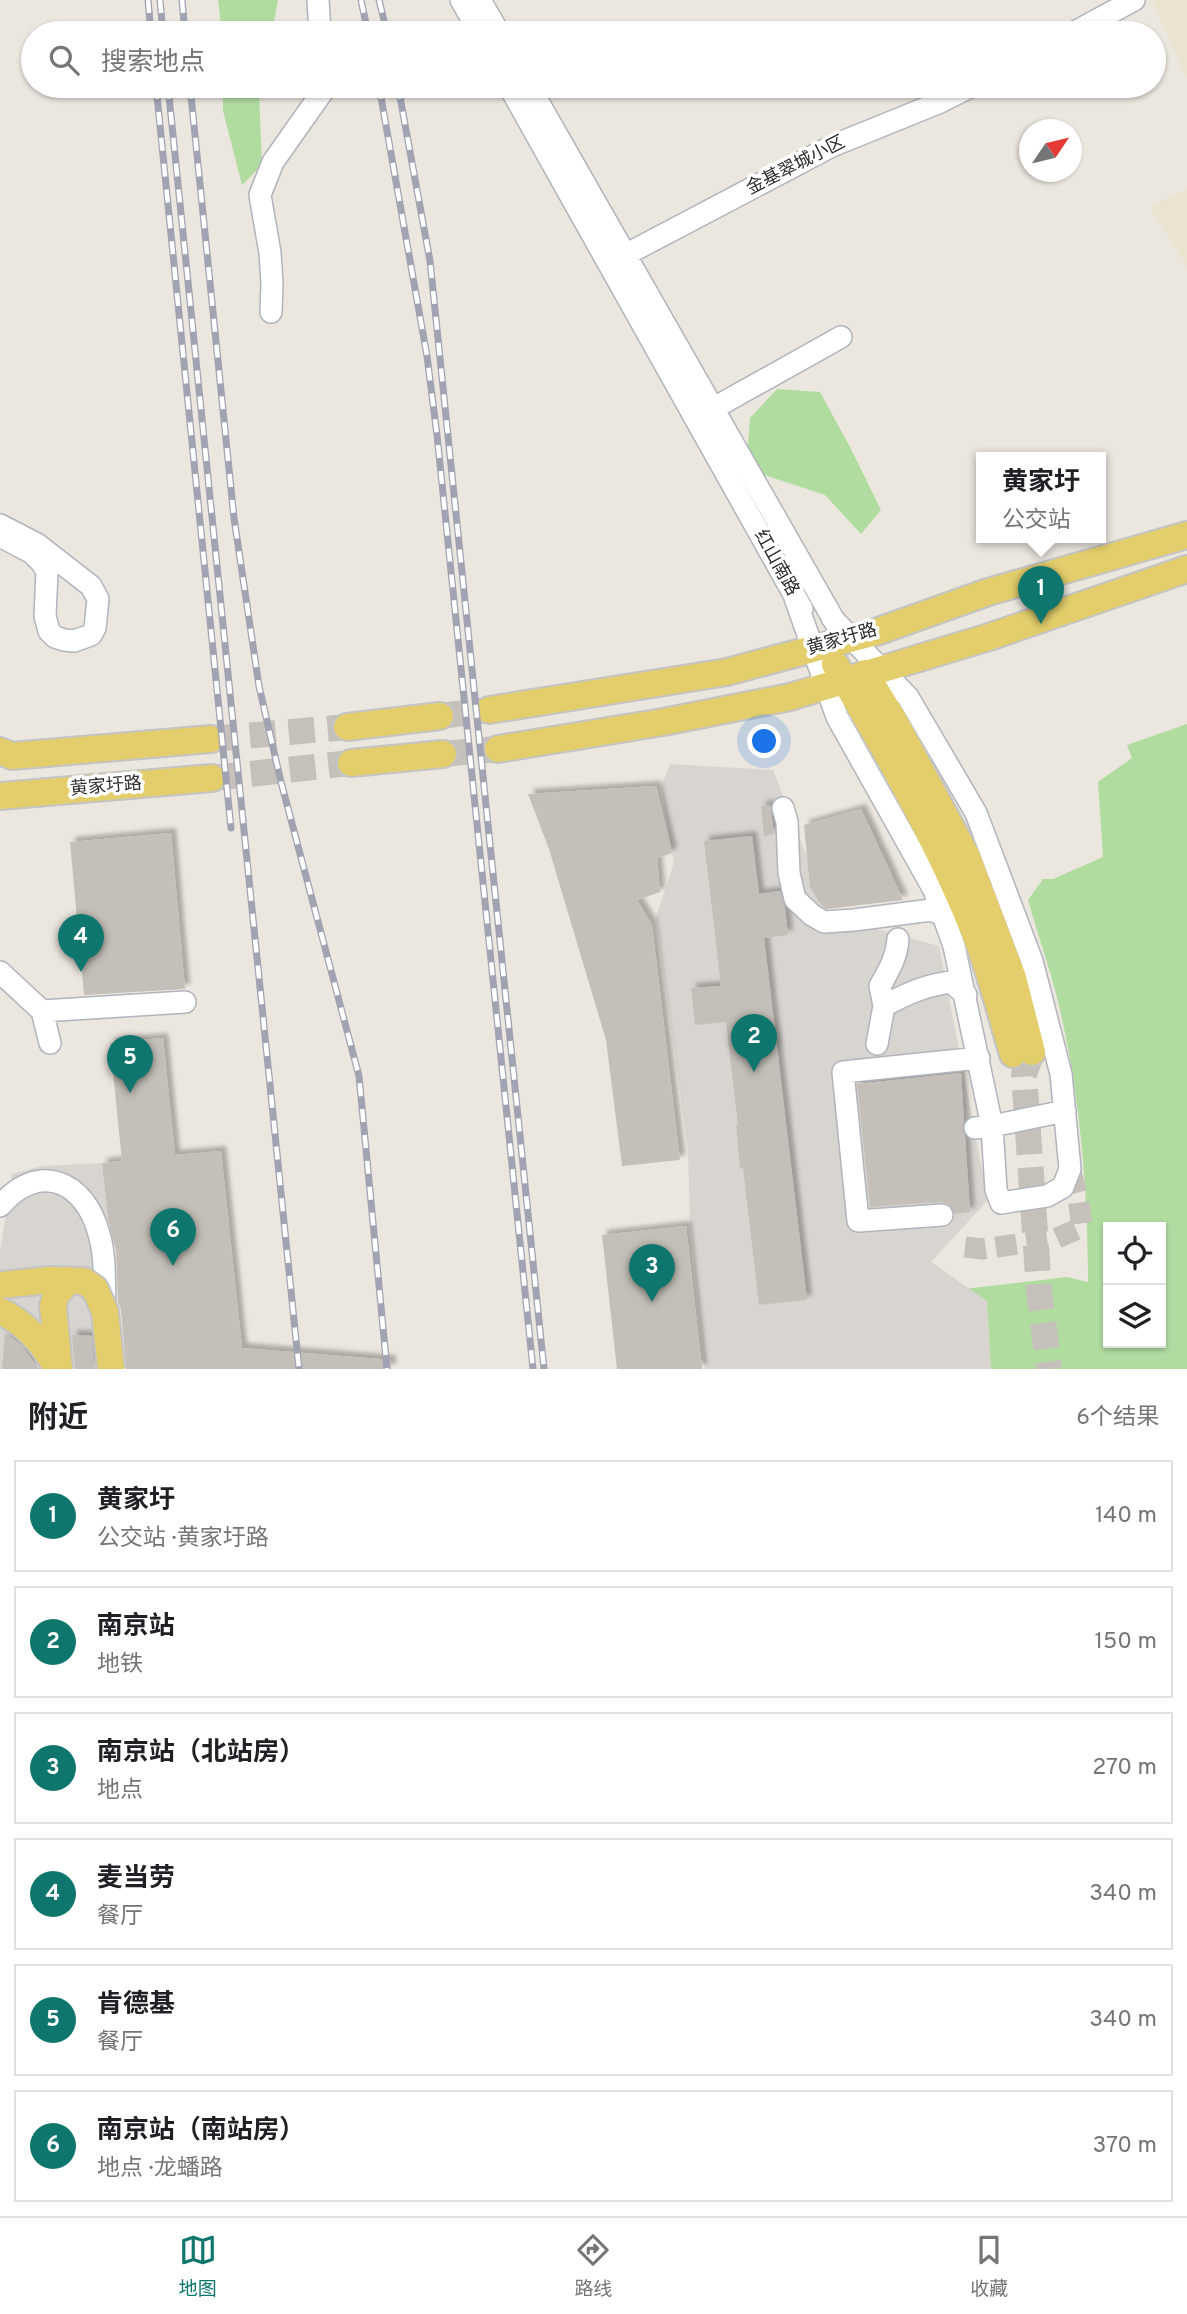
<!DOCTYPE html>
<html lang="zh">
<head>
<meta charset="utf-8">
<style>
  body { margin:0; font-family:Overpass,"Noto Sans SC",sans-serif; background:#f6f6f6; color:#202124 }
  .controls { position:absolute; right:21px; bottom:21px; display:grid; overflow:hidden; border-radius:0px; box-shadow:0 2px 5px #0004 }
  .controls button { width:63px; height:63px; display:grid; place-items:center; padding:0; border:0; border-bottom:2px solid #e0e0e0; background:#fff; color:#202124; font:35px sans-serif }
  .compass { position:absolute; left:1019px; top:119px; width:63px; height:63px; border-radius:50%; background:#fff; box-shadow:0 2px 5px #0004; rotate:55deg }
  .you { position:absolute; left:765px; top:742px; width:24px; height:24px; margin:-18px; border:5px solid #fff; border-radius:50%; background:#1a73e8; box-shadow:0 0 0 10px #1a73e833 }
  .badge { display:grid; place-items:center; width:46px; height:46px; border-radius:50%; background:#0f766e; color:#fff; font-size:23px; font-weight:700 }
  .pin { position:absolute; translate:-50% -58px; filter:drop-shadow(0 2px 4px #0008) }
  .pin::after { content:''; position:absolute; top:37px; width:24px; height:21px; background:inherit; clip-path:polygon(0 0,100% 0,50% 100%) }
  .popup { position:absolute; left:976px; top:452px; width:130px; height:91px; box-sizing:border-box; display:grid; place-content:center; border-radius:0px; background:#fff; filter:drop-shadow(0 2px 5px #0005); font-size:23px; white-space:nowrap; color:#757577 }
  .popup b { font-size:26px; color:#202124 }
  .popup::after { content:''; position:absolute; left:50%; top:100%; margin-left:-14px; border:14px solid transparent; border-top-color:#fff }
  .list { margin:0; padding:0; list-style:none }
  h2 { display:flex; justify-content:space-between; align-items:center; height:91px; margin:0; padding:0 28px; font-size:30px }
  h2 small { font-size:23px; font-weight:400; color:#757577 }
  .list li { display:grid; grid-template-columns:46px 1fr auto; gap:21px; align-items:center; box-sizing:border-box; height:112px; margin:0 14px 14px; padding:0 14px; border:2px solid #e0e0e0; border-radius:0px }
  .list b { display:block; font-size:26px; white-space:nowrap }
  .list p { margin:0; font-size:23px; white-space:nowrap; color:#757577 }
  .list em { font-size:23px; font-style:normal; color:#757577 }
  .icon { flex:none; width:38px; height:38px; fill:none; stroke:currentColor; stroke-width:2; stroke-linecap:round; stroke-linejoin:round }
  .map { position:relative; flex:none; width:1187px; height:1369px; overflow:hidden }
  .search { position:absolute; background:#fff; box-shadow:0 2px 5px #0004; left:21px; right:21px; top:21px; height:77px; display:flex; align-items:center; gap:18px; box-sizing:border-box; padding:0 24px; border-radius:38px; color:#757577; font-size:26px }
  .sheet { height:847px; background:#fff }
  nav { display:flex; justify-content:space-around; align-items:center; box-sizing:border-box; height:98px; border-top:2px solid #e0e0e0; background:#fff; font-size:19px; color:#757577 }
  nav a { display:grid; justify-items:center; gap:4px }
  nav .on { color:#0f766e }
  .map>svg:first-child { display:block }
  .education { fill:#ebe3cf }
  .green { fill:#b1dca0; fill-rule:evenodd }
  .plaza { fill:#d8d5d0 }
  .building { fill:#c4c0b9; filter:url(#shadow) }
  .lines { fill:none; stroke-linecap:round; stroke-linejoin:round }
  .minor-tunnel { stroke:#c5c1ba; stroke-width:21; stroke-dasharray:21 10; stroke-linecap:butt }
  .major-tunnel { stroke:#c5c1ba; stroke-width:26; stroke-dasharray:26 13; stroke-linecap:butt }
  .minor-casing { stroke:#b1b3bd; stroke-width:24 }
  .major-casing { stroke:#c4c4c4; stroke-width:30 }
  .minor { stroke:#fff; stroke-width:21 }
  .major { stroke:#e3ce6b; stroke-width:26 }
  .rail-casing { stroke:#a1a3b3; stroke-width:7 }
  .rail { stroke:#fff; stroke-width:4.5; stroke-dasharray:13; stroke-linecap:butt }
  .major-bridge-casing { stroke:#c4c4c4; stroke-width:30; stroke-linecap:butt }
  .major-bridge { stroke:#e3ce6b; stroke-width:26 }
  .labels { text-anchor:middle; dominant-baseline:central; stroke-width:7; stroke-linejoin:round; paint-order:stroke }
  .street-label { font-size:18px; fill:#2b2b2b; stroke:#fff }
</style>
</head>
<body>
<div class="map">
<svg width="1187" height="1369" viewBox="0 0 1187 1369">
  <defs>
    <filter id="shadow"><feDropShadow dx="5" dy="-5" stdDeviation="2" flood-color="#0004"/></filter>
  </defs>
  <rect width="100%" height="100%" fill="#ebe6de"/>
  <path class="education" d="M1152 0H1187V78Z
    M1187 189V266L1150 207Z"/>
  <path class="green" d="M218 0H278L272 33H222Z
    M223 86H260L259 93 262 165 242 185 223 111Z
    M777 389 820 392 850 447 881 510 861 534 825 495 746 469 750 418Z
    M1187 724V1369H945L955 1290 1067 1277 1088 1282C1088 1195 1081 1105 1062 1019 1054 979 1039 940 1028 900L1043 879H1053L1103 857 1098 782 1132 758 1127 745ZM1108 1227H1161V1343H1108Z"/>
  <path class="plaza" d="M670 764 773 770 830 916 939 946 988 1200 931 1262 987 1301 991 1369H705L690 1224 688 1150 656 917 674 863 661 787Z
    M102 1163 123 1369H0V1252L12 1174 42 1166Z"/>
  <path class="building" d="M656 786 672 853 657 858 660 892 637 900 652 925 680 1160 622 1166 606 1040 549 849 528 794Z
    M770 805 774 834 764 836 761 806Z
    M861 809 903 900 827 909 821 905 810 887 804 825Z
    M171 833 185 989 84 995 70 842Z
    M752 836 759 894 780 891 785 908 788 935 764 938 807 1300 759 1305 743 1168 740 1169 736 1125H738L726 1022 695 1025 691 988 721 986 704 841Z
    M163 1038 175 1155 221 1151 242 1348 391 1360V1369H126L121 1310 118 1302 116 1251 108 1220 102 1163 122 1161 110 1043Z
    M961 1073 964 1122 962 1129 965 1136 970 1212 955 1214 948 1204 941 1202 870 1207 857 1084Z
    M686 1226 702 1369H617L602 1235Z
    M5 1332 22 1346 39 1369H2Z
    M72 1335 92 1336 95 1369H75Z"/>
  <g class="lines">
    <path class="minor-tunnel" d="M965 1247 982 1249 1055 1239 1082 1227 1078 1197 1070 1169"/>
    <path class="major-tunnel" d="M440 716 489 710
      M211 739 347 727
      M443 754 498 749
      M212 778 351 763
      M1032 1052 1024 1074 1039 1290 1049 1369"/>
    <g class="minor-casing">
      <path id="minor" d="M318 0 320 33
        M461 0 480 33
        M480 0 499 33
        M1073 33 1134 0
        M509 86 802 609
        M529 86 839 629
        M625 255 832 146 938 103 972 86
        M271 312 272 283 270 253 260 195 273 162 323 91V86
        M714 408 841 337
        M0 525 37 544 91 586 98 599 95 628 91 635 74 641 64 640 55 637 49 631 45 616 47 572 42 563 32 553 0 536
        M795 598 837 717 934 890 954 946 992 1126 996 1190 1001 1203 1047 1196 1063 1187 1070 1169 1061 1074 1032 961 976 813 908 697 832 618
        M783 808 787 822 789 873 795 899 812 915 824 922 854 920 931 910 943 915
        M0 972 42 1011 50 1043
        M884 1006 880 986C889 970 897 957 898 939
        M42 1011 185 1002
        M877 1044 884 1006C906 994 926 985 951 982L966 995
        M975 1128 992 1126 1065 1111
        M0 1206C38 1161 85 1180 99 1234 106 1257 104 1285 105 1309
        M942 1215 858 1221 843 1072 979 1058"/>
    </g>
    <g class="major-casing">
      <path id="major" d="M835 664C888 753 943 850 980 946 993 981 1002 1018 1013 1054
        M865 673 893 719 967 857 1013 978 1032 1052
        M489 710 727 672 876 632 988 592 1187 535
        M347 727 440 716
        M498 749 663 722 790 697 989 637 1187 569
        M0 751 12 756 211 739
        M351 763 443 754
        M0 796 212 778"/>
    </g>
    <use href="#minor" class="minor"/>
    <use href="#major" class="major"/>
    <g class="rail-casing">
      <path id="rail" d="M148 0 151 33
        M160 0 163 33
        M182 0 185 33
        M361 0 368 33
        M379 0 387 33
        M156 86 231 828
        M168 86 299 1369
        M190 86 234 518 259 686 281 782 359 1076 387 1369
        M379 86 427 356 437 435 533 1369
        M398 86 430 261 544 1369"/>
    </g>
    <use href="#rail" class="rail"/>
    <g class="major-bridge-casing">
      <path id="major-bridge" d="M0 1285 50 1280 84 1281 95 1289 105 1312 111 1369
        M0 1311C26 1323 43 1343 57 1368
        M59 1369 53 1306 56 1295 69 1280"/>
    </g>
    <use href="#major-bridge" class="major-bridge"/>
  </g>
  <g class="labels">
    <g class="street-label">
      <text transform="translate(796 166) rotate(-27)">金基翠城小区</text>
      <text transform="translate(776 563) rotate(61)">红山南路</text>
      <text transform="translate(842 640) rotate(-16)">黄家圩路</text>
      <text transform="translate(106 787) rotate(-5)">黄家圩路</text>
    </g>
  </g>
</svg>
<div class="controls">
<button><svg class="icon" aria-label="locate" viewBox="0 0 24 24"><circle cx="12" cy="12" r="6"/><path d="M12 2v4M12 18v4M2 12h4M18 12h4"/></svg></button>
<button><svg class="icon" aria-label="layers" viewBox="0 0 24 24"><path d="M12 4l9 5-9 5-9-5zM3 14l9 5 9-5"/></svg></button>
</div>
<svg class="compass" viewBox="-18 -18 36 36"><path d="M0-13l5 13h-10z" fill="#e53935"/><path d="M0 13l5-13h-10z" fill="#757577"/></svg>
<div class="you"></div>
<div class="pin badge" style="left:1041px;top:624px">1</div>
<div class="popup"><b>黄家圩</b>公交站</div>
<div class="pin badge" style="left:754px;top:1072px">2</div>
<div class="pin badge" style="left:652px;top:1302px">3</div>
<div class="pin badge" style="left:81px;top:972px">4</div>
<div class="pin badge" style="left:130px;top:1093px">5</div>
<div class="pin badge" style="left:173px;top:1266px">6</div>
<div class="search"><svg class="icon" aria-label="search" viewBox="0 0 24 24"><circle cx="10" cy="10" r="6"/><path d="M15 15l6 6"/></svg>搜索地点</div>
</div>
<section class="sheet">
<h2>附近<small>6个结果</small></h2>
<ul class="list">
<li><span class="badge">1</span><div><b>黄家圩</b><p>公交站 · 黄家圩路</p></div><em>140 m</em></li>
<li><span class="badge">2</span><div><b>南京站</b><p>地铁</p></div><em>150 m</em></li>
<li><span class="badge">3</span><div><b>南京站（北站房）</b><p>地点</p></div><em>270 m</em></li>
<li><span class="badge">4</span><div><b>麦当劳</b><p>餐厅</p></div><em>340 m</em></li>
<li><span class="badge">5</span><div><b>肯德基</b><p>餐厅</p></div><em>340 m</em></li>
<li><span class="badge">6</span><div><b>南京站（南站房）</b><p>地点 · 龙蟠路</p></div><em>370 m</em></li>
</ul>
</section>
<nav>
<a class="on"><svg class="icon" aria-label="map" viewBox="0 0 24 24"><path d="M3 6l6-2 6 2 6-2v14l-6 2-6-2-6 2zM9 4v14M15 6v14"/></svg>地图</a>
<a><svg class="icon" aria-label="directions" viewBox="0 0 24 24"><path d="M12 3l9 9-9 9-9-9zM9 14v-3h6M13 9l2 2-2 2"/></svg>路线</a>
<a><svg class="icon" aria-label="saved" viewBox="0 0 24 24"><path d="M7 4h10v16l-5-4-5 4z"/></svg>收藏</a>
</nav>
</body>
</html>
